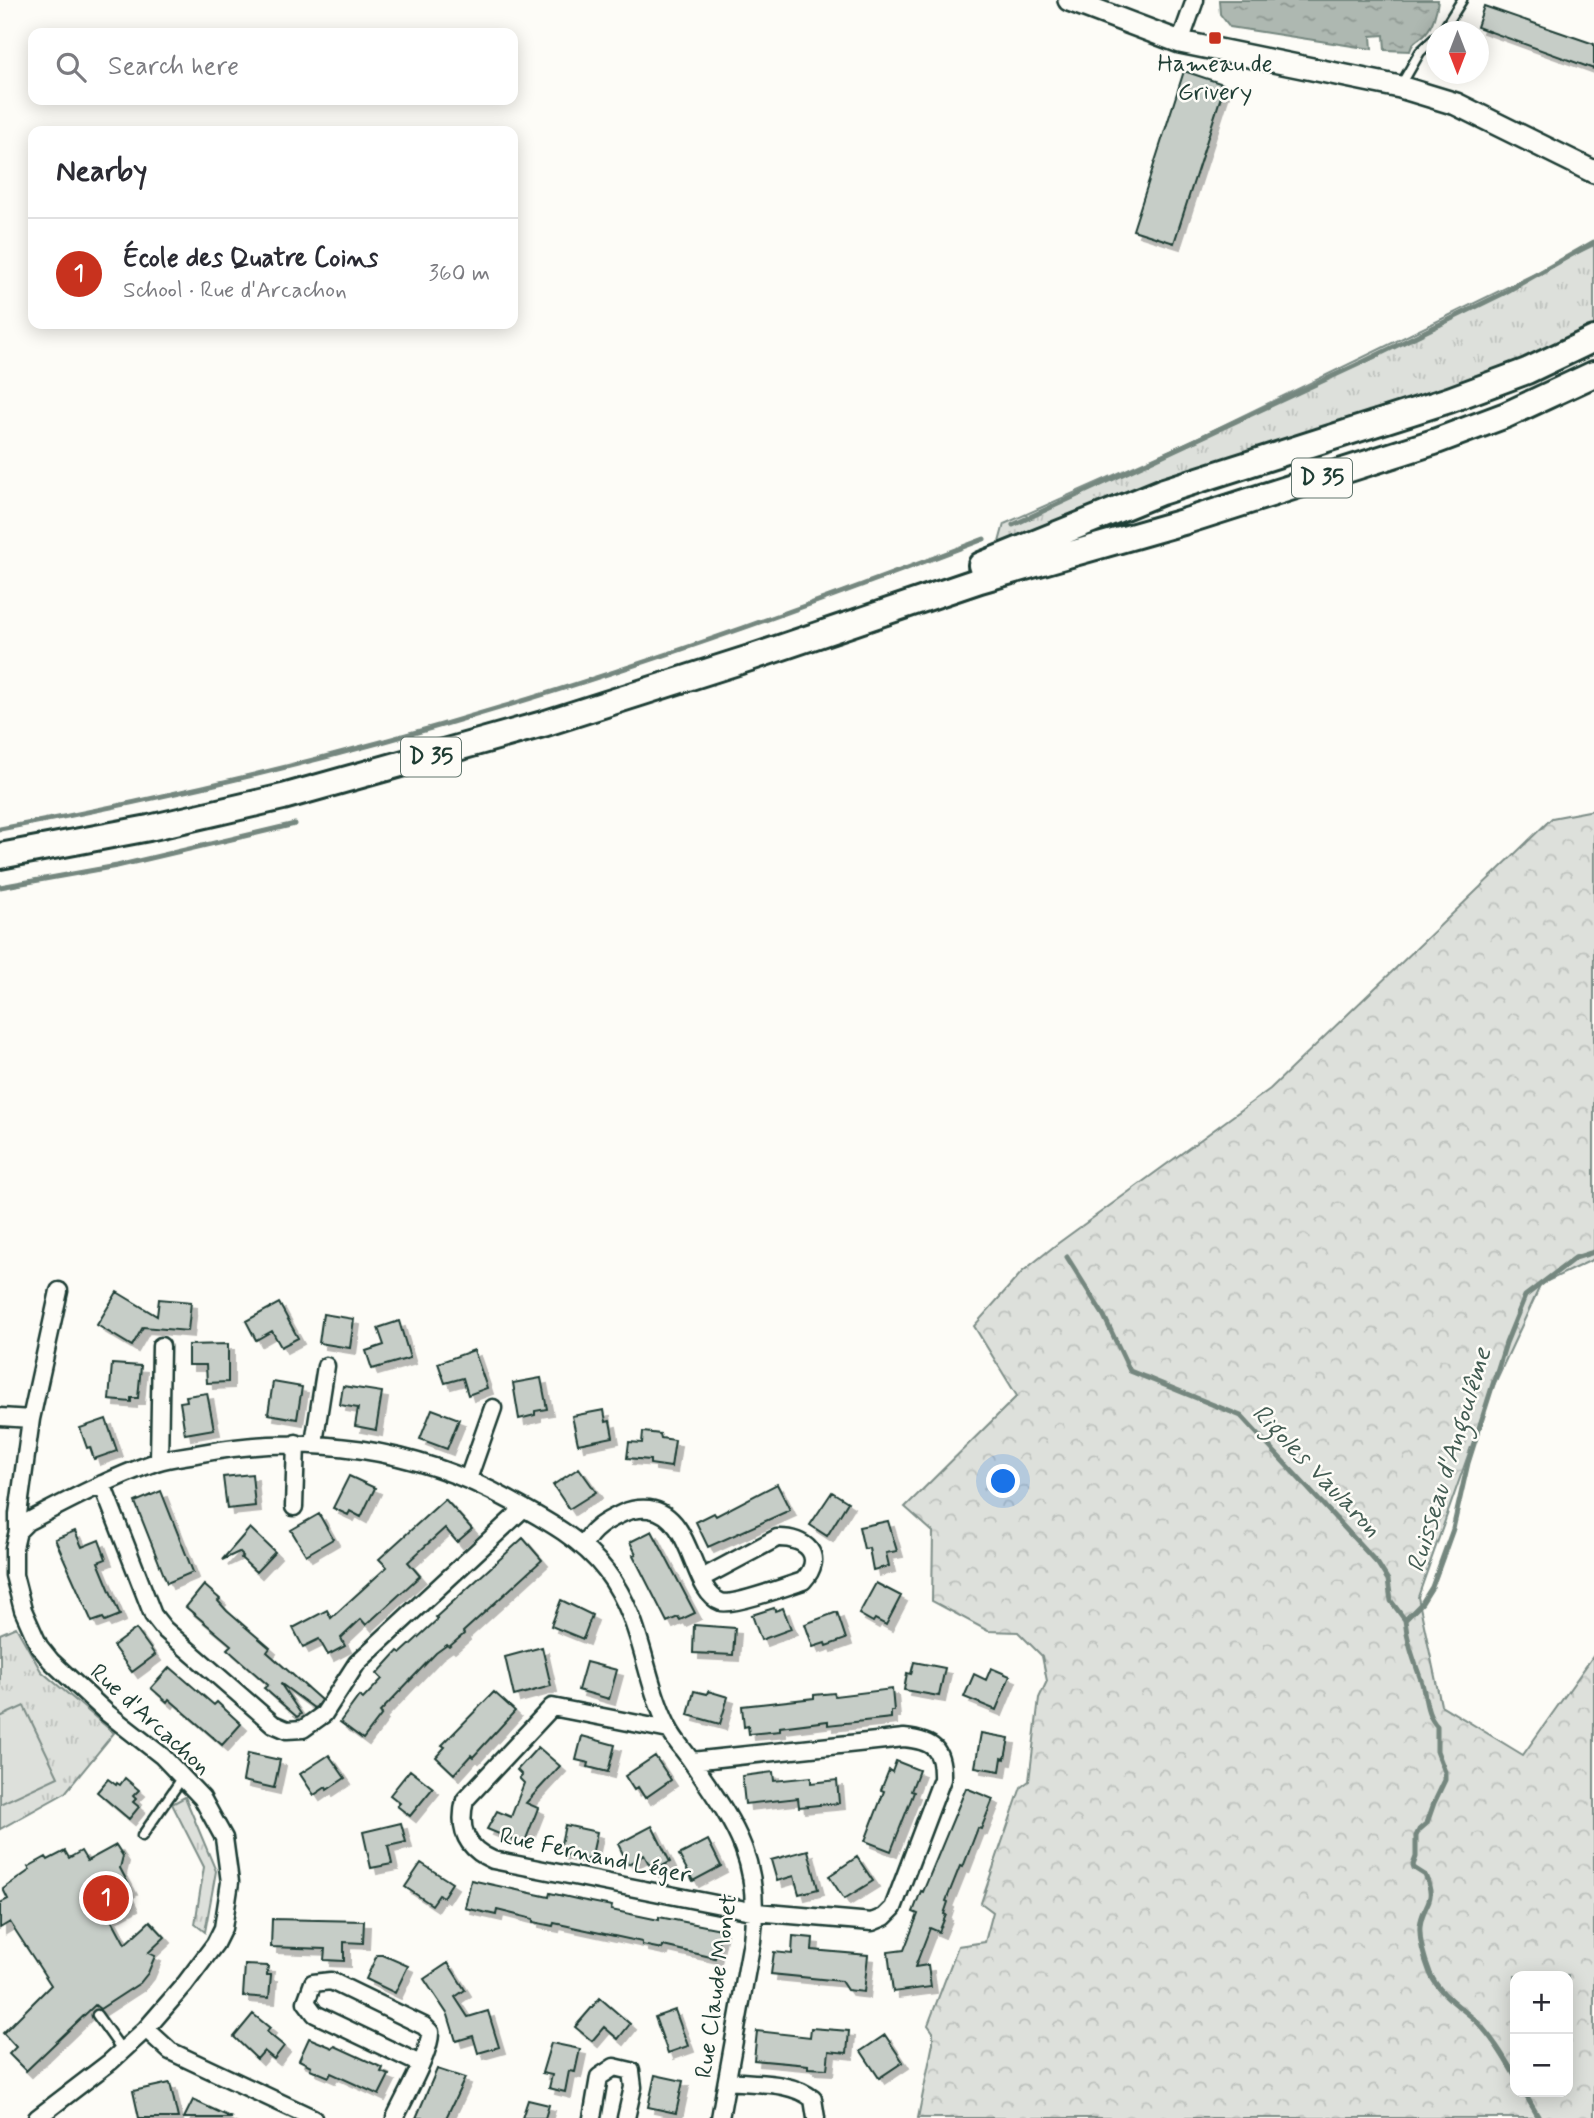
<!DOCTYPE html>
<html lang="en">
<head>
<meta charset="utf-8">
<style>
  body { margin:0; font-family:Mynerve,sans-serif; background:#f2f2f3; color:#2b2b33 }
  .controls { position:absolute; right:21px; bottom:21px; display:grid; overflow:hidden; border-radius:14px; box-shadow:0 4px 18px #0003 }
  .controls button { width:63px; height:63px; display:grid; place-items:center; padding:0; border:0; border-bottom:2px solid #e1e1e2; background:#fff; color:#2b2b33; font:35px sans-serif }
  .compass { position:absolute; left:1426px; top:21px; width:63px; height:63px; border-radius:50%; background:#fff; box-shadow:0 4px 18px #0003; rotate:180deg }
  .you { position:absolute; left:1004px; top:1482px; width:24px; height:24px; margin:-18px; border:5px solid #fff; border-radius:50%; background:#1a73e8; box-shadow:0 0 0 10px #1a73e833 }
  .badge { display:grid; place-items:center; width:46px; height:46px; border-radius:50%; background:#c8321e; color:#fff; font-size:23px; font-weight:700 }
  .pin { position:absolute; translate:-50% -50%; border:4px solid #fff; box-shadow:0 2px 7px #0006 }
  .list { margin:0; padding:0; list-style:none }
  h2 { display:flex; justify-content:space-between; align-items:center; height:91px; margin:0; padding:0 28px; font-size:30px }
  h2 small { font-size:23px; font-weight:400; color:#7c7c81 }
  .list li { display:grid; grid-template-columns:46px 1fr auto; gap:21px; align-items:center; box-sizing:border-box; height:112px; padding:0 28px; border-top:2px solid #e1e1e2 }
  .list b { display:block; font-size:26px; white-space:nowrap }
  .list p { margin:0; font-size:23px; white-space:nowrap; color:#7c7c81 }
  .list em { font-size:23px; font-style:normal; color:#7c7c81 }
  .icon { flex:none; width:38px; height:38px; fill:none; stroke:currentColor; stroke-width:2; stroke-linecap:round; stroke-linejoin:round }
  .map { position:relative; flex:none; width:1594px; height:2118px; overflow:hidden }
  .search { position:absolute; background:#fff; box-shadow:0 4px 18px #0003; left:28px; top:28px; width:490px; height:77px; display:flex; align-items:center; gap:18px; box-sizing:border-box; padding:0 24px; border-radius:14px; color:#7c7c81; font-size:26px }
  .panel { position:absolute; background:#fff; box-shadow:0 4px 18px #0003; left:28px; top:126px; width:490px; height:203px; border-radius:14px }
  .map>svg:first-child { display:block }
  .grass { fill:url(#grass-tufts); stroke:#7e8e88; stroke-width:2 }
  .forest { fill:url(#forest-crowns); stroke:#7e8e88; stroke-width:2; fill-rule:evenodd }
  .pitch { fill:#dde0db; stroke:#7e8e88; stroke-width:2 }
  .water { fill:url(#water-ripples); stroke:#75877f; stroke-width:2 }
  .lines { fill:none; stroke-linecap:round; stroke-linejoin:round }
  .stream { stroke:#75877f; stroke-width:5 }
  .building { fill:#c6cdc7; stroke:#1f3d34; stroke-width:2; filter:url(#shadow) }
  .lane-casing { stroke:#1f3d34; stroke-width:13 }
  .street-casing { stroke:#1f3d34; stroke-width:21 }
  .secondary-casing { stroke:#1f3d34; stroke-width:26 }
  .primary-casing { stroke:#1f3d34; stroke-width:30 }
  .lane { stroke:#fdfcf7; stroke-width:8 }
  .street { stroke:#fdfcf7; stroke-width:16 }
  .secondary { stroke:#fdfcf7; stroke-width:21 }
  .primary { stroke:#fdfcf7; stroke-width:24 }
  .poi-dot { fill:#c8321e; stroke:#fdfcf7; stroke-width:2.5 }
  .labels { text-anchor:middle; dominant-baseline:central; stroke-width:5; stroke-linejoin:round; paint-order:stroke }
  .shield { fill:#fdfcf7; stroke:#62766e; stroke-width:2 }
  .shield-label { font-size:23px; font-weight:bold; fill:#1f3d34 }
  .poi-label { font-size:24px; fill:#1f3d34; stroke:#fdfcf7 }
  .street-label { font-size:24px; fill:#1f3d34; stroke:#fdfcf7 }
  .water-label { font-size:26px; font-style:italic; fill:#435c53; stroke:#fdfcf7 }
</style>
</head>
<body>
<div class="map">
<svg width="1594" height="2118" viewBox="0 0 1594 2118">
  <defs>
    <pattern id="grass-tufts" width="24" height="20" patternUnits="userSpaceOnUse" patternTransform="scale(1.75)"><rect width="24" height="20" fill="#dde0db"/><path d="M3 7l-1-3M5 7V3M7 7l1-3M15 17l-1-3M17 17v-4M19 17l1-3" fill="none" stroke="#bdc1bd"/></pattern>
    <pattern id="forest-crowns" width="20" height="18" patternUnits="userSpaceOnUse" patternTransform="scale(1.75)"><rect width="20" height="18" fill="#dde0db"/><path d="M2 6a3 3 0 1 1 6 0M12 15a3 3 0 1 1 6 0" fill="none" stroke="#bdc1bd"/></pattern>
    <pattern id="water-ripples" width="26" height="14" patternUnits="userSpaceOnUse" patternTransform="scale(1.75)"><rect width="26" height="14" fill="#aeb8b1"/><path d="M2 4q2-2 4 0t4 0M15 11q2-2 4 0t4 0" fill="none" stroke="#8d9791"/></pattern>
    <filter id="shadow"><feDropShadow dx="6" dy="6" stdDeviation="0" flood-color="#0004"/></filter>
  </defs>
  <rect width="100%" height="100%" fill="#fdfcf7"/>
  <filter id="ink" filterUnits="userSpaceOnUse"><feTurbulence type="fractalNoise" baseFrequency=".0143" numOctaves="2"/><feDisplacementMap in="SourceGraphic" scale="14" xChannelSelector="R" yChannelSelector="G"/><feConvolveMatrix kernelMatrix="1 2 1 2 8 2 1 2 1" color-interpolation-filters="sRGB"/></filter>
  <g filter="url(#ink)">
    <path class="grass" d="M1594 245V328L1485 375 998 546 1004 524 1193 440Z
      M16 1627 41 1671 114 1733 65 1793 0 1829V1634Z
      M185 1797 216 1871 205 1932 195 1924 204 1867 172 1804Z"/>
    <path class="forest" d="M1594 810V1259L1541 1284 1489 1396 1418 1597 1441 1705 1523 1755 1594 1655V2118H918L933 2043V2032L928 2025 958 1946 985 1942 993 1912 981 1903 1021 1787 1029 1781 1039 1698 1047 1681 1042 1656 1018 1632 988 1631 932 1601 933 1532 905 1507 1017 1396 974 1326 1022 1272 1057 1244 1270 1089 1552 818ZM1515 1976H1568V2092H1515Z"/>
    <path class="pitch" d="M24 1706 58 1777 0 1804V1717Z"/>
    <path class="water" d="M1219 0H1438C1437 10 1433 26 1425 34 1418 41 1413 40 1410 51L1385 50 1384 35 1371 36 1372 49 1230 27 1220 14Z"/>
    <g class="lines">
      <path class="stream" d="M1013 525 1361 363 1502 294 1594 242
        M0 829C168 798 335 758 499 708 663 659 824 600 984 539
        M0 887 117 866 295 824
        M1067 1257 1104 1316 1130 1371 1241 1416 1378 1564 1388 1580 1391 1601 1405 1620
        M1515 2076C1504 2057 1491 2035 1474 2019 1458 2005 1439 1994 1430 1973 1425 1960 1419 1940 1420 1926 1423 1901 1438 1904 1425 1875L1414 1868 1413 1865 1416 1857V1836L1419 1830 1427 1823 1434 1803 1445 1780V1772L1437 1751V1726C1425 1714 1426 1694 1421 1680 1414 1660 1407 1642 1405 1620L1422 1603 1432 1587 1453 1529 1468 1463 1506 1343 1525 1296 1575 1258 1594 1252
        M1524 2092 1539 2118"/>
    </g>
    <path class="building" d="M1484 6 1594 44V69L1477 27Z
      M1184 71 1223 84V90L1174 243 1133 230Z
      M117 1292 157 1316 159 1299 191 1302 188 1331 143 1327 132 1346 97 1325Z
      M279 1303 298 1338 281 1347 272 1331 256 1340 246 1321Z
      M323 1314 354 1319 350 1348 319 1343Z
      M399 1321 410 1358 372 1369 366 1351 384 1345 378 1328Z
      M228 1344V1382L207 1383 206 1365H188V1345Z
      M474 1350 487 1388 468 1395 463 1378 445 1383 438 1363Z
      M112 1364 141 1366 138 1398H131V1402L109 1400Z
      M541 1378 547 1409 535 1411V1415L519 1419 513 1383Z
      M273 1382 302 1387 297 1419 268 1414Z
      M343 1386 382 1392 376 1430 355 1426 358 1408 340 1405Z
      M207 1393 214 1429 185 1434 180 1402 187 1401 186 1396Z
      M432 1409 459 1419 447 1449 420 1439Z
      M604 1410 606 1422 610 1421 613 1437 578 1444 572 1416Z
      M106 1419 117 1451 94 1459 90 1447 87 1448 80 1428Z
      M643 1432 660 1434 661 1438 675 1440 671 1467 650 1464V1460L627 1458 629 1442 642 1443Z
      M579 1468 596 1492 569 1509 553 1485Z
      M252 1474 255 1506 227 1509 223 1477Z
      M349 1476 375 1488 361 1517 350 1511 348 1515 333 1508Z
      M777 1484 790 1510 708 1547 696 1522 714 1513 716 1516Z
      M161 1491 193 1572 167 1583 135 1502Z
      M832 1492 848 1502 827 1536 810 1525Z
      M445 1499 472 1529 457 1542 445 1528 421 1550 408 1562 420 1576 366 1625 361 1619 341 1638 345 1646 328 1655 319 1639 303 1647 293 1628 327 1610 331 1618 387 1567 379 1559Z
      M319 1514 333 1539 306 1555 291 1530Z
      M888 1521 897 1551 886 1553 889 1566 873 1570 869 1548 864 1549 859 1527Z
      M250 1528 275 1552 256 1572 241 1558 243 1556 239 1552 222 1560Z
      M75 1531 82 1547 99 1540 106 1559 98 1562 120 1615 105 1621 103 1618 92 1622 55 1539Z
      M652 1531 695 1613 680 1620 678 1617 667 1622 633 1555 636 1554 630 1542Z
      M523 1538 542 1560 463 1632 464 1634 449 1647 447 1645 436 1653 380 1712 382 1714 363 1739 340 1722 359 1696 363 1699 382 1679 377 1674 398 1651 401 1653 438 1619 436 1617Z
      M876 1583 901 1596 886 1625 875 1619 873 1622 859 1614Z
      M204 1585 220 1599 218 1601 227 1611 270 1648 267 1652 321 1700 316 1707 314 1708 280 1683 301 1714 297 1717 264 1688 268 1685 227 1649 231 1645 186 1607Z
      M561 1600 592 1615 583 1639 551 1626Z
      M774 1608 775 1611 783 1608 791 1629 761 1640 752 1615Z
      M837 1612 846 1639 826 1646 825 1643 813 1647 805 1624Z
      M694 1625 735 1628 733 1655 693 1653Z
      M136 1629 155 1655 132 1672 113 1646Z
      M542 1647 551 1686 514 1696 505 1657Z
      M586 1662 617 1670 609 1699 578 1690Z
      M914 1662 945 1668 939 1696 904 1690 907 1673 911 1674Z
      M170 1667 214 1705 217 1702 241 1724 222 1745 169 1699 167 1702 151 1688Z
      M991 1668 1010 1676 996 1710 964 1697 974 1674 986 1680Z
      M892 1689 894 1711H891V1718L828 1725V1721L780 1727V1731L749 1734 748 1726 744 1727 742 1706 814 1698V1695L834 1693 835 1696Z
      M694 1691 707 1694 708 1691 728 1697 720 1724 688 1715Z
      M494 1692 515 1711 473 1757 471 1755 454 1774 436 1757 445 1747 442 1745Z
      M981 1733 1009 1738 1005 1759 1002 1758 1000 1771 975 1767Z
      M582 1736 615 1745 608 1772 588 1767 589 1763 576 1760Z
      M538 1747 560 1766 526 1803 538 1808 524 1844 487 1829 497 1811 511 1817 524 1783 519 1778 522 1775 517 1770Z
      M248 1753 280 1760 274 1788 243 1781Z
      M329 1755 345 1778 327 1790 326 1787 314 1795 300 1774Z
      M655 1756 671 1780 645 1798 638 1787 634 1790 625 1776Z
      M896 1761 919 1770 911 1791 914 1792 891 1851 865 1841 884 1791 881 1790 889 1770 892 1772Z
      M410 1770 433 1788 410 1816 397 1806 400 1803 390 1795Z
      M773 1772 774 1781 811 1777V1783L837 1780 839 1803 799 1807 798 1798 745 1804 742 1776Z
      M125 1778 139 1790 133 1796 136 1799 133 1802 139 1807 129 1819 97 1792 108 1779 116 1785 117 1783 120 1785Z
      M966 1788 993 1799 981 1829 978 1828 963 1867 960 1866 946 1901 948 1902 944 1914 946 1915 939 1932 930 1928 915 1967 928 1965 931 1987 893 1992 888 1952 904 1950 918 1914 913 1912 921 1891 923 1892Z
      M401 1823 406 1842 388 1846 392 1864 371 1868 363 1832Z
      M565 1825 597 1832 591 1860 559 1853Z
      M652 1826 670 1862 653 1871 644 1855 628 1864 618 1844Z
      M708 1840 721 1866 693 1881 679 1855Z
      M116 1845 123 1856 120 1868 131 1889 126 1892 132 1904 110 1916 125 1944 150 1921 165 1937 148 1953 155 1956 148 1973 140 1983 100 2009 95 2005 26 2071 9 2054 16 2047 3 2033 51 1985 10 1922 0 1928V1903L8 1899 3 1889 30 1870 28 1867 46 1857 48 1860 65 1851 69 1858 81 1851 87 1861Z
      M808 1850 818 1889 799 1894 794 1876 777 1881 771 1860Z
      M857 1857 873 1881 844 1899 829 1876Z
      M421 1863 452 1883 443 1897 439 1895 432 1905 405 1887Z
      M471 1880 549 1897 550 1893 581 1900 612 1906 611 1910 659 1920V1917L721 1929 715 1958 663 1946 662 1949 642 1945V1942L554 1923 553 1926 533 1922V1919L497 1910 496 1915 465 1908Z
      M272 1919 364 1921 363 1943 344 1942V1961L324 1960 325 1949 271 1947Z
      M793 1936 813 1938 812 1950 868 1955 864 1992 847 1990 841 1981 771 1974 774 1952 792 1954Z
      M377 1955H383L408 1966 395 1993 366 1979Z
      M448 1963 465 1990 455 1997 468 2017 488 2011 499 2047 478 2053 473 2036 456 2041 448 2015 424 1979Z
      M245 1965 268 1966 267 1975H271L269 1998 243 1996Z
      M600 1998 630 2024 618 2039 604 2027 592 2041 575 2027Z
      M675 2010 688 2046 668 2053 655 2017Z
      M253 2014 270 2028 267 2032 284 2046 274 2059 264 2051 257 2059 234 2037Z
      M811 2028 849 2031 847 2053 829 2051 827 2069 808 2068V2065L754 2060 757 2031 810 2037Z
      M885 2035 903 2062 879 2078 861 2051Z
      M309 2038 333 2048 335 2046 383 2068 381 2072 389 2075 379 2095 331 2073 329 2077 310 2069 311 2066 299 2060Z
      M551 2043 580 2049 575 2072 569 2071 565 2092 549 2088 552 2075 542 2073Z
      M437 2069 465 2078 446 2118H416Z
      M655 2075 683 2081 676 2113 648 2107Z
      M170 2083 178 2118H139L133 2091Z
      M193 2100 232 2118H184Z
      M528 2100 549 2105 545 2118H522Z"/>
    <g class="lines">
      <g class="lane-casing">
        <path id="lane" d="M1442 32 1462 0
          M1401 85 1420 52 1436 37
          M142 1836 183 1777
          M97 2015 122 2050"/>
      </g>
      <g class="street-casing">
        <path id="street" d="M1180 42 1195 0
          M0 1417 31 1419
          M314 1443 326 1366
          M159 1461 161 1346
          M468 1479 493 1408
          M102 1484 153 1615 164 1629 273 1724 287 1730 303 1729 324 1714 357 1663 524 1508
          M294 1507 296 1443
          M18 1531 27 1522C69 1500 111 1478 156 1462 171 1457 187 1456 202 1453 307 1433 416 1448 509 1500 544 1519 582 1539 606 1571 644 1621 642 1674 668 1727 674 1740 685 1751 692 1762 736 1826 762 1860 752 1941L720 2118
          M583 1546C592 1528 606 1521 623 1513 632 1509 640 1508 649 1509 694 1515 691 1592 721 1602 732 1606 788 1586 803 1581 826 1556 806 1537 777 1538L702 1578
          M669 1730 552 1707 465 1800C458 1828 465 1848 493 1860L756 1912 872 1922 884 1917 893 1908 942 1779C943 1749 934 1741 904 1738L692 1761
          M146 2029 170 2051 313 2118
          M728 2081C755 2084 791 2081 813 2099L816 2118
          M37 2118 110 2062 146 2029 185 1984 215 1944 223 1928 230 1882 224 1838 202 1798 162 1756 107 1713 51 1661 39 1646 23 1610 14 1575V1548L18 1531V1514L31 1419 59 1291
          M395 2118C404 2098 431 2052 430 2032L424 2026 331 1981 313 1983 306 2002 315 2014 420 2064
          M592 2118 599 2077 614 2067 631 2071 633 2087 626 2118"/>
      </g>
      <g class="secondary-casing">
        <path id="secondary" d="M1069 0 1180 42 1400 87 1456 104 1594 172"/>
      </g>
      <g class="primary-casing">
        <path id="primary" d="M981 565 1161 492 1449 400 1527 371 1594 339
          M0 856 149 828 283 797 543 724 753 657 980 580 1183 522 1434 442 1506 415 1594 374"/>
      </g>
      <use href="#lane" class="lane"/>
      <use href="#street" class="street"/>
      <use href="#secondary" class="secondary"/>
      <use href="#primary" class="primary"/>
    </g>
  </g>
  <rect class="poi-dot" x="1208" y="31" width="14" height="14" rx="3.5"/>
  <g class="labels">
    <g class="shield">
      <rect x="1292" y="458.5" width="60" height="39" rx="5"/>
      <rect x="401" y="737.5" width="60" height="39" rx="5"/>
    </g>
    <g class="shield-label">
      <text x="1322" y="478">D 35</text>
      <text x="431" y="757">D 35</text>
    </g>
    <g class="poi-label">
      <text x="1215" y="64">Hameau de<tspan x="1215" dy="28">Grivery</tspan></text>
    </g>
    <g class="street-label">
      <text transform="translate(150 1720) rotate(42)">Rue d'Arcachon</text>
      <text transform="translate(595 1856) rotate(12)">Rue Fernand Léger</text>
      <text transform="translate(717 1986) rotate(-82)">Rue Claude Monet</text>
    </g>
    <g class="water-label">
      <text transform="translate(1450 1460) rotate(-73)">Ruisseau d'Angoulême</text>
      <text transform="translate(1316 1471) rotate(46)">Rigoles Vaularon</text>
    </g>
  </g>
</svg>
<div class="controls">
<button>+</button>
<button>−</button>
</div>
<svg class="compass" viewBox="-18 -18 36 36"><path d="M0-13l5 13h-10z" fill="#e53935"/><path d="M0 13l5-13h-10z" fill="#7c7c81"/></svg>
<div class="you"></div>
<div class="pin badge" style="left:106px;top:1898px">1</div>
<div class="search"><svg class="icon" aria-label="search" viewBox="0 0 24 24"><circle cx="10" cy="10" r="6"/><path d="M15 15l6 6"/></svg>Search here</div>
<section class="panel">
<h2>Nearby<small></small></h2>
<ul class="list">
<li><span class="badge">1</span><div><b>École des Quatre Coins</b><p>School · Rue d'Arcachon</p></div><em>360 m</em></li>
</ul>
</section>
</div>
</body>
</html>
